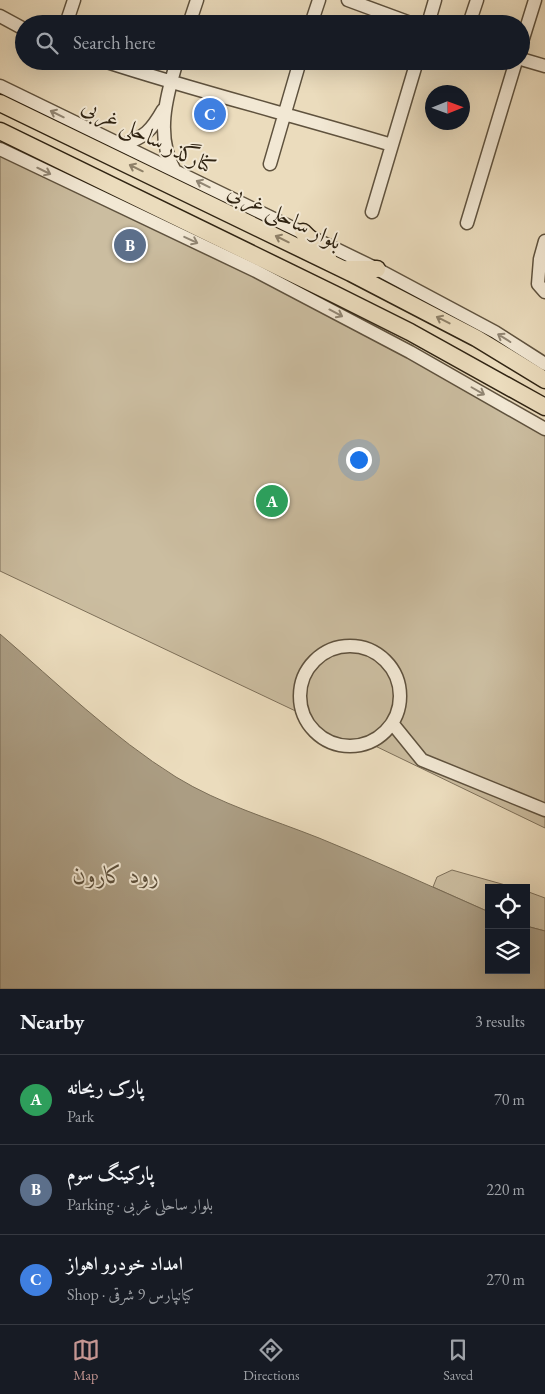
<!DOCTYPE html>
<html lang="en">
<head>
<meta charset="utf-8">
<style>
  body { margin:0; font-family:"EB Garamond",Amiri,serif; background:#20242c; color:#f1f3f6 }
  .controls { position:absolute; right:15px; bottom:15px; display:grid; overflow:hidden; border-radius:0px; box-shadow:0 5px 20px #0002 }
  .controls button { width:45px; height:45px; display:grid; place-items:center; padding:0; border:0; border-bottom:1px solid #363941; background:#171b24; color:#f1f3f6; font:25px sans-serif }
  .compass { position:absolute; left:425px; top:85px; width:45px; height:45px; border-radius:50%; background:#171b24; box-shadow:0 5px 20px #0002; rotate:89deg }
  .you { position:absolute; left:358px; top:459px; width:18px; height:18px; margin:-12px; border:4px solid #fff; border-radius:50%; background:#1a73e8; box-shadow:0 0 0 8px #1a73e833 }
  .badge { display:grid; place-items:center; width:32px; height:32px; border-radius:50%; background:#c59692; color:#fff; font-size:16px; font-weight:700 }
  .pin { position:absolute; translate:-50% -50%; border:2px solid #fff; box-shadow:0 1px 5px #0006 }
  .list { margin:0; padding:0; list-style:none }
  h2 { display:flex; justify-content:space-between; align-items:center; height:65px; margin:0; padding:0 20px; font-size:21px }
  h2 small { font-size:16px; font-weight:400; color:#9ea1a6 }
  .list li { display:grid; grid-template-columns:32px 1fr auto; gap:15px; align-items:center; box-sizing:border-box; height:90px; padding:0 20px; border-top:1px solid #363941 }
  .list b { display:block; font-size:19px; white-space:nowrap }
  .list p { margin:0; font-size:16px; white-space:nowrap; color:#9ea1a6 }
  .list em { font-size:16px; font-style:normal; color:#9ea1a6 }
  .icon { flex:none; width:28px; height:28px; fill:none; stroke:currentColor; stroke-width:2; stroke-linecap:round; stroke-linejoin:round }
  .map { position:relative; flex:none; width:545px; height:989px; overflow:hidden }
  .search { position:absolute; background:#171b24; box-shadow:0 5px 20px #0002; left:15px; right:15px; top:15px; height:55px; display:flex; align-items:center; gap:12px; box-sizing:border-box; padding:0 18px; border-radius:28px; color:#9ea1a6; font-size:19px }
  .sheet { height:335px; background:#171b24 }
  nav { display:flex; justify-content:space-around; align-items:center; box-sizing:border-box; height:70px; border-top:1px solid #363941; background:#171b24; font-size:14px; color:#9ea1a6 }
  nav a { display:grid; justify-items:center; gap:2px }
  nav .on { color:#c59692 }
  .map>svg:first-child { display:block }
  .green { fill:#cbbda0; stroke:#7e705a }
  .water { fill:#ab9d83; stroke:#7a6d56 }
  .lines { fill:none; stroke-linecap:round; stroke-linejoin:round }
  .minor-casing { stroke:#5f523e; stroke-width:15 }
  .major-casing { stroke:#302413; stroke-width:19 }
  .minor { stroke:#f2e8d4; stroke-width:12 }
  .major { stroke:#ebdcbd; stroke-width:16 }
  .oneway { stroke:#918674 }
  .oneway2 { stroke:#8e8068 }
  .labels { text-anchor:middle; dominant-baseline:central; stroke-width:4; stroke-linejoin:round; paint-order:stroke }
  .street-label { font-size:22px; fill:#302413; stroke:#f2e8d4 }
  .water-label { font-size:24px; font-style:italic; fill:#5b4e3a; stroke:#f2e8d4 }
</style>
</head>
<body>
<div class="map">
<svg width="545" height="989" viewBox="0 0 545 989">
  <rect width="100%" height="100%" fill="#ebdcbd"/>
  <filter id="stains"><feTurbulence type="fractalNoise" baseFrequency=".004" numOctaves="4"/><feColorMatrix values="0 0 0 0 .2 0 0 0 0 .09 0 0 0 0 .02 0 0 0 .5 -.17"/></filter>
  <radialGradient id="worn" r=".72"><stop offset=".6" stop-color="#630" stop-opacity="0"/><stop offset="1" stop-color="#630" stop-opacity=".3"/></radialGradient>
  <path class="green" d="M0 150 125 204 330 303 545 431V828L369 743 320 741 304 715 0 571Z
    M452 870 516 888H489V912L433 887 437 877Z
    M526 891 545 898V931L526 926Z"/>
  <path class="water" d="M0 634C57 683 112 737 176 777 220 804 271 819 319 838 376 861 432 887 489 912V970H526V926L545 931V989H0Z"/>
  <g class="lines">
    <g class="minor-casing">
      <path id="minor" d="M348 0 413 24
        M0 16 24 29
        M66 24 74 0
        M189 24 197 0
        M311 24 319 0
        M428 24 435 0
        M469 24 477 0
        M521 45 535 0
        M521 59 545 66
        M104 61C199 92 296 116 392 145
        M0 86 377 269 495 332 545 364
        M122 145C145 137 151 131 163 110
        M0 149 256 271 410 352 545 429
        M270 164 300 61
        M175 171C155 137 166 97 177 61
        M372 212 417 61
        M467 223 516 61
        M545 241 540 259 538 284 545 292
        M300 696a50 50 0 1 1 100 0a50 50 0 1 1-100 0Z
        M392 723 422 760 545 810"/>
    </g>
    <g class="major-casing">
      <path id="major" d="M0 103 351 273 476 338 545 380
        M0 131 334 294 410 332 545 407
        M303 232 328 257
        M347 269H377"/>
    </g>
    <use href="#minor" class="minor"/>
    <use href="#major" class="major"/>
  </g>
  <defs><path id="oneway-shaft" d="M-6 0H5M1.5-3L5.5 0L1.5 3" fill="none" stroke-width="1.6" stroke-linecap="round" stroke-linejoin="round" transform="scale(1.25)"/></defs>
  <g class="oneway">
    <use href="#oneway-shaft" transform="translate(57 114) rotate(-154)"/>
    <use href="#oneway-shaft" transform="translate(44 171) rotate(26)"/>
    <use href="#oneway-shaft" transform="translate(203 184) rotate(-154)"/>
    <use href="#oneway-shaft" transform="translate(191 240) rotate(25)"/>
    <use href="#oneway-shaft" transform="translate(336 313) rotate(28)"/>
    <use href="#oneway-shaft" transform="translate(504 338) rotate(-148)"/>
    <use href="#oneway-shaft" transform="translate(478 391) rotate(30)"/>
  </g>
  <g class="oneway2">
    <use href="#oneway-shaft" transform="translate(136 168) rotate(-154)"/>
    <use href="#oneway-shaft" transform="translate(282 239) rotate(-154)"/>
    <use href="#oneway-shaft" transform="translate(443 320) rotate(-153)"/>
  </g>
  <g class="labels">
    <g class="street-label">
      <text transform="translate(149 136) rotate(26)">کنارگذر ساحلی غربی</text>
      <text transform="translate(285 216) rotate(26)">بلوار ساحلی غربی</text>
    </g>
    <g class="water-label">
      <text x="116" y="874">رود کارون</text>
    </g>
  </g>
  <rect width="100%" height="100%" filter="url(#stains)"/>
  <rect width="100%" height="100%" fill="url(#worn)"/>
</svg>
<div class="controls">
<button><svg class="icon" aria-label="locate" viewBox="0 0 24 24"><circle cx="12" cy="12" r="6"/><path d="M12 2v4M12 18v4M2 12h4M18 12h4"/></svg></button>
<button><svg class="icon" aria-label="layers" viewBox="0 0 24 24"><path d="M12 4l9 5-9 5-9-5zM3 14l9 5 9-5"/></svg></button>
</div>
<svg class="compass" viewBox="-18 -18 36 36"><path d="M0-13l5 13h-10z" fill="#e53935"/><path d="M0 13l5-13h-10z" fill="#9ea1a6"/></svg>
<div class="you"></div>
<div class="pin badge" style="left:272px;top:501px;background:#2e9e5b">A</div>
<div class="pin badge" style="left:130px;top:245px;background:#5c6f8a">B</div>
<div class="pin badge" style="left:210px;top:114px;background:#3f7fe0">C</div>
<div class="search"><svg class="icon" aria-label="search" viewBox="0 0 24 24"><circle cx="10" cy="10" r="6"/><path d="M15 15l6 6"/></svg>Search here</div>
</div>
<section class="sheet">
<h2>Nearby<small>3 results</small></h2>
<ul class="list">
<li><span class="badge" style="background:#2e9e5b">A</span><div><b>پارک ریحانه</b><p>Park</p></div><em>70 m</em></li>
<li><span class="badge" style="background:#5c6f8a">B</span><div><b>پارکینگ سوم</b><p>Parking · بلوار ساحلی غربی</p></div><em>220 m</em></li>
<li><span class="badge" style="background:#3f7fe0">C</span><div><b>امداد خودرو اهواز</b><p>Shop · کیانپارس 9 شرقی</p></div><em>270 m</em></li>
</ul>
</section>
<nav>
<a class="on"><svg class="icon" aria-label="map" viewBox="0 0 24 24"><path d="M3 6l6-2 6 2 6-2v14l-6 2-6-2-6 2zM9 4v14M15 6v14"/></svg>Map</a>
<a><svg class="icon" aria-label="directions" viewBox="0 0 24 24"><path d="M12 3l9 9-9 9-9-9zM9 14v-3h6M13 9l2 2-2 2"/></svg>Directions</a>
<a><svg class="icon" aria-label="saved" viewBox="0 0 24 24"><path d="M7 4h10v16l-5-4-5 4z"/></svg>Saved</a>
</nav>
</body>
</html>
